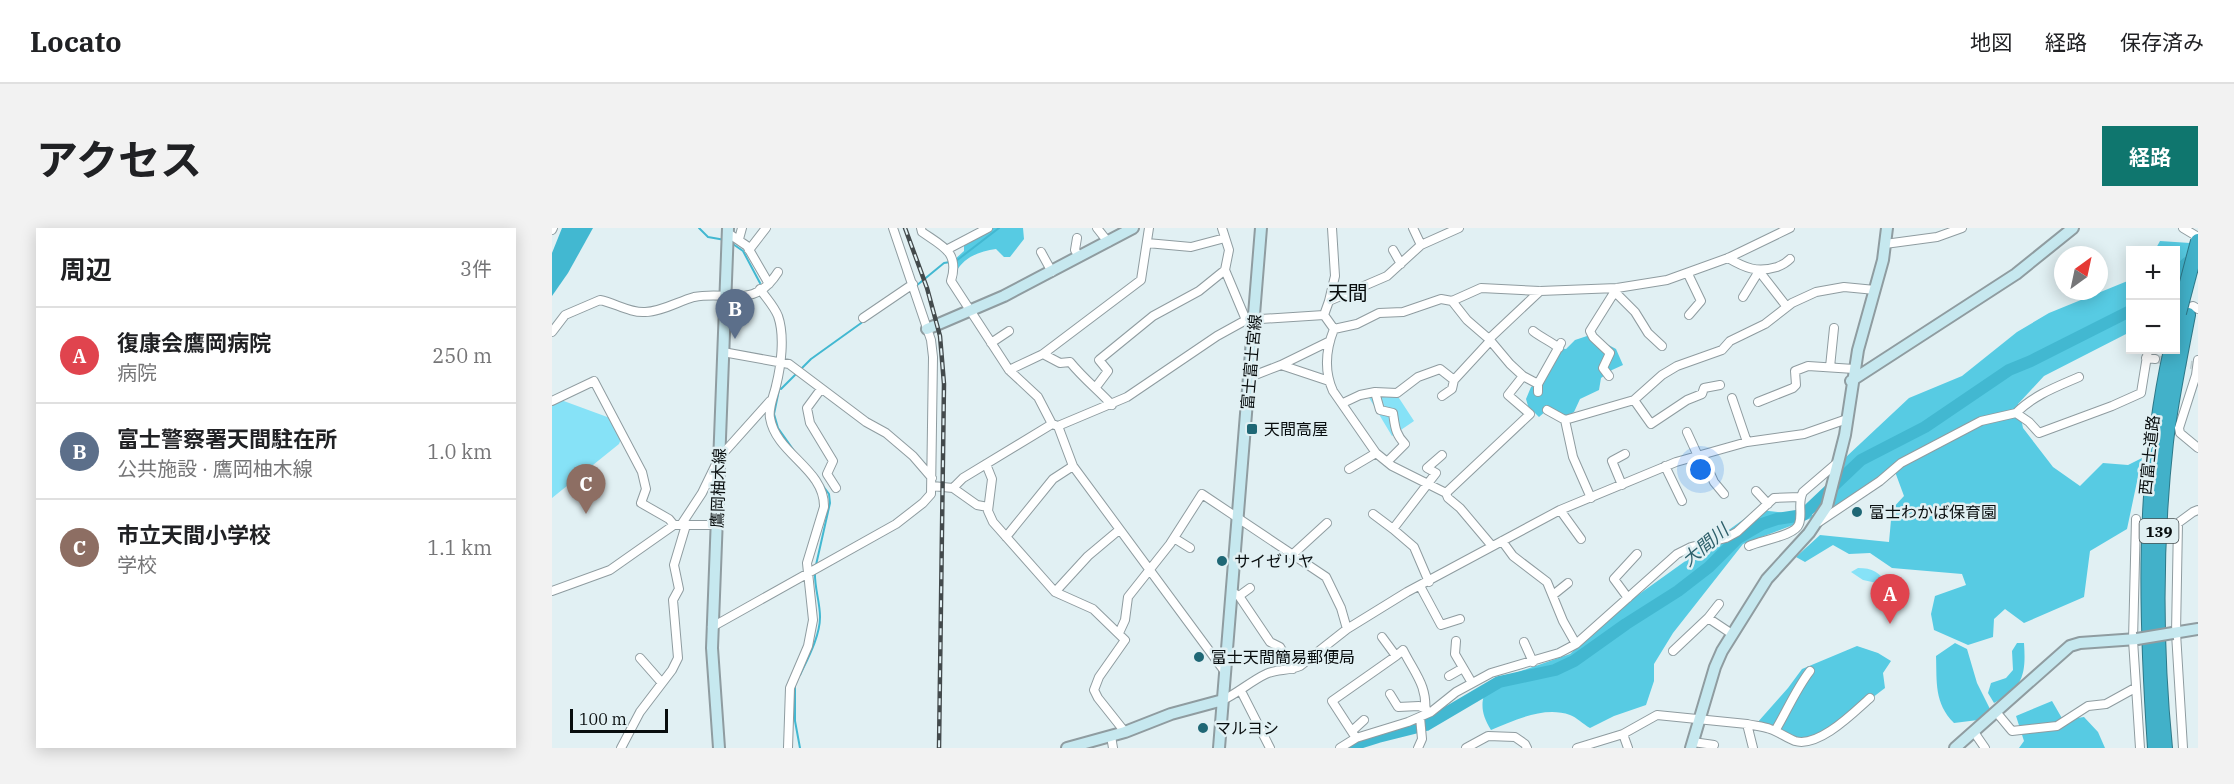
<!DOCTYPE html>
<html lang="ja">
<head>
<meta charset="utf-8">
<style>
  body { margin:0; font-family:"IBM Plex Serif","Noto Sans JP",serif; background:#f2f2f2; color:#202124 }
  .controls { position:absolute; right:18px; top:18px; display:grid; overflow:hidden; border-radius:0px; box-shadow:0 3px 15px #0003 }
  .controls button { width:54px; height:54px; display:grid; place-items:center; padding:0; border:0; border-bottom:2px solid #e0e0e0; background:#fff; color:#202124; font:30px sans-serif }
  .compass { position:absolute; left:1502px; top:18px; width:54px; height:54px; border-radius:50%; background:#fff; box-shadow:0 3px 15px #0003; rotate:33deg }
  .scale { position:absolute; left:18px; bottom:15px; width:98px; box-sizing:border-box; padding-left:6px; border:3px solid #080d0e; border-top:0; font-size:16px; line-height:21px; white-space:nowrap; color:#080d0e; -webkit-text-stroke:4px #e1f0f3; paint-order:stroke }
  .you { position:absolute; left:1149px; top:242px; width:21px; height:21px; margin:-15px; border:4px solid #fff; border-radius:50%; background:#1a73e8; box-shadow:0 0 0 9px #1a73e833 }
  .badge { display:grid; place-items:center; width:39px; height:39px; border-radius:50%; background:#0f766e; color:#fff; font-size:20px; font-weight:700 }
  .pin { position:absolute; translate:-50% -50px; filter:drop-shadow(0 2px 3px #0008) }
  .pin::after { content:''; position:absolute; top:32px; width:21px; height:18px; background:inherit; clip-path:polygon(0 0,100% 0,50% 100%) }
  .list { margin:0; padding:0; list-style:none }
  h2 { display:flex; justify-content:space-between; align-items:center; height:78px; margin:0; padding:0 24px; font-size:26px }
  h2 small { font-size:20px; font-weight:400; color:#757577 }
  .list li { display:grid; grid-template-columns:39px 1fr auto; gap:18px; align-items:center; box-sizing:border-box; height:96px; padding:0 24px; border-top:2px solid #e0e0e0 }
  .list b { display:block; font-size:22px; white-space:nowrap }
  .list p { margin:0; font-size:20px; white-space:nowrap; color:#757577 }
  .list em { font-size:20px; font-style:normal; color:#757577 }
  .map { position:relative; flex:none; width:1646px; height:520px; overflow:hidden; border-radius:0px }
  header { display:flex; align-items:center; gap:36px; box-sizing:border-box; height:84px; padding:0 30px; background:#fff; border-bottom:2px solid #e0e0e0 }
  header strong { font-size:28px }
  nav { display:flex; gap:33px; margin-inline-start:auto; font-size:21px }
  .intro { display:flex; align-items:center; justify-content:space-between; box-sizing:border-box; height:144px; padding:0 36px }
  h1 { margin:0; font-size:42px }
  .button { padding:15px 27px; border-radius:0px; background:#0f766e; color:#fff; font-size:21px; font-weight:700 }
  main { display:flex; gap:36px; padding:0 36px }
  aside { flex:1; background:#fff; border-radius:0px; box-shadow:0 3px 15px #0003 }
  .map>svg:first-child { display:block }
  .green { fill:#86e2f7 }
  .forest { fill:#57cbe3 }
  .water { fill:#42b8d1 }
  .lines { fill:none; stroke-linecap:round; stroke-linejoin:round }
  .stream { stroke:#42b8d1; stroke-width:2 }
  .river { stroke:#42b8d1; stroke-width:12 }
  .street-tunnel { stroke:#c0ced1; stroke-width:8; stroke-dasharray:8 4; stroke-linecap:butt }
  .street-casing { stroke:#8f9ca0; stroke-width:10 }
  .secondary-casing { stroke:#8f9ca0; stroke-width:14 }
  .highway-casing { stroke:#2e7888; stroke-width:16 }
  .street { stroke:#fff; stroke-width:8 }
  .secondary { stroke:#c6e8ef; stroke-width:10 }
  .highway { stroke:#42b1c9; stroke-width:14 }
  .rail-casing { stroke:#434a4c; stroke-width:4.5 }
  .rail { stroke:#e1f0f3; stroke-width:2; stroke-dasharray:7; stroke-linecap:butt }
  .secondary-bridge-casing { stroke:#8f9ca0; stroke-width:14; stroke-linecap:butt }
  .highway-bridge-casing { stroke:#2e7888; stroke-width:16; stroke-linecap:butt }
  .secondary-bridge { stroke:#c6e8ef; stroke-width:10 }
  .highway-bridge { stroke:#42b1c9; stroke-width:14 }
  .poi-dot { fill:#1f6775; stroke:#e1f0f3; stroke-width:2 }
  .labels { text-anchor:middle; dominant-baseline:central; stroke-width:5; stroke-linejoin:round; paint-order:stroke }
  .shield { fill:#e1f0f3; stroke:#495153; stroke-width:1.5 }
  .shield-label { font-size:15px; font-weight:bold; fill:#080d0e }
  .street-label { font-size:16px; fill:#080d0e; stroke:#e1f0f3 }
  .poi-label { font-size:16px; fill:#080d0e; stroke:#e1f0f3; text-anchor:start }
  .water-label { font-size:18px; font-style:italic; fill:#2f606b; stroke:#e1f0f3 }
  .quarter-label { font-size:20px; fill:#080d0e; stroke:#e1f0f3 }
</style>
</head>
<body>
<header>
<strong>Locato</strong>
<nav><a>地図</a><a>経路</a><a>保存済み</a></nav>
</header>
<div class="intro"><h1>アクセス</h1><a class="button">経路</a></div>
<main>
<aside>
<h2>周辺<small>3件</small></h2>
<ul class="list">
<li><span class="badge" style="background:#e0444e">A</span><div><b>復康会鷹岡病院</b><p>病院</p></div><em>250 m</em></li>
<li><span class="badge" style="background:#5c6f8a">B</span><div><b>富士警察署天間駐在所</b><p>公共施設 · 鷹岡柚木線</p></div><em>1.0 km</em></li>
<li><span class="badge" style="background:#8d6e63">C</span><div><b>市立天間小学校</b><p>学校</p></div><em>1.1 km</em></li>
</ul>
</aside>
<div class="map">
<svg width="1646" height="520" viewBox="0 0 1646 520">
  <rect width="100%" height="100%" fill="#e1f0f3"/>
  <path class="green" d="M845 167 862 193 840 208 816 168Z
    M9 172 58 190 69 211 67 216 0 270V176Z
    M1306 340C1320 340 1329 344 1334 357L1311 352 1299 344Z"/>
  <path class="forest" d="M431 0H471L472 11 458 29H452L444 21C428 23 412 29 404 44L401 33 412 23V18L428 5Z
    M1608 13 1638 15 1624 69V22H1603Z
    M1578 52V104L1492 148 1466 176 1471 200 1501 239 1528 258 1551 235 1576 237 1590 230 1575 301 1538 323 1532 369 1472 395 1453 381 1442 391 1441 409 1416 417 1382 402 1379 386 1383 368 1414 357 1410 346 1340 340 1318 325 1297 326 1281 317 1253 334 1244 329 1268 307 1337 314 1340 281 1352 268 1342 241 1284 279 1280 276 1294 229 1357 170 1410 148 1465 104 1497 85Z
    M1038 107 1064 121 1071 137 1060 142 1049 150 1047 162 1028 171 1022 184 1014 189 995 182 987 189 976 178 974 171 979 159 990 153 1007 120 1014 121 1023 112Z
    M1208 282 1234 285 1258 284 1262 289 1191 316 1121 405 1102 436V453L1094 477 1062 488 1038 500C1031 496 1024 489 1018 487 992 478 963 492 939 502 928 484 928 473 937 454L1018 426 1072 377 1199 286Z
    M1403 415 1415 421 1425 455 1438 481 1426 492 1402 495C1382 475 1385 454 1384 428Z
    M1465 415H1472C1474 445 1472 460 1442 475L1436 465 1439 455 1454 450 1461 442 1460 423Z
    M1305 418 1326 425 1339 433 1331 445 1333 460C1311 476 1277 509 1249 510 1242 510 1215 497 1205 495L1236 460 1250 441Z
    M1500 473 1511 492 1532 489 1546 504 1553 520H1467L1472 513 1464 488Z"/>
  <path class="water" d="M10 0H41L16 45 0 68V25Z"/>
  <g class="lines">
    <path class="stream" d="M147 0 156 9 173 12
      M178 14 191 23 208 55
      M404 33 447 0
      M364 58 392 35 398 34
      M230 147 222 186 226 200 245 227
      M229 161 259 131 312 93
      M264 337 278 275 277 266 268 254
      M248 447C256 430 268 408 268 389 268 373 262 359 263 343
      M243 457V493L248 520"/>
    <path class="river" d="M1624 45 1635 35 1646 31
      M801 520 807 515 826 509 874 497 947 454 1003 442 1022 433 1074 396 1126 363 1157 339 1186 310 1210 296 1225 291 1251 287 1309 232 1373 199 1457 142 1479 133 1578 83"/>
    <path class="street-tunnel" d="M1603 131 1640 137"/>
    <g class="street-casing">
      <path id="street" d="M369 0 370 4C390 18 408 24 399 53L457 142 486 169 500 196
        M545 0 556 14
        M670 0 677 22 673 42 694 92
        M861 0 869 17
        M1631 0 1646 9
        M0 2 1 0
        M176 5 195 18 217 56
        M525 10 523 22 527 29
        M187 11 190 0
        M595 15 639 19 673 10
        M1333 16 1385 9 1410 0
        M396 21 436 0
        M197 22 214 0
        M841 22 849 36
        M489 24 500 44
        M1176 30C1193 40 1205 45 1225 39 1230 37 1233 36 1238 31
        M1136 46 1149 73 1137 87
        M208 61C214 70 222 78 226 88 233 108 229 138 224 158 222 167 216 180 218 190 224 226 273 241 272 279L255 335 261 392 256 418 238 460 236 520
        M1064 65 1083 84 1096 105 1110 118
        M1191 69 1207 43 1235 79
        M777 73 783 48 780 0
        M900 73 915 92 937 111 958 136 971 148 986 156V164
        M1628 83 1641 78 1646 81
        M772 87 782 101C774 121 772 143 781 163L824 225 840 238 894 265 896 270 908 280 940 318
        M772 87 777 73 835 48 869 17 907 0
        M311 90 361 56
        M782 101 805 96 827 85 851 84 889 71 900 73 929 60 988 63 1065 60 1115 52 1176 30 1238 0
        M981 103C990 110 998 113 1007 120
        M0 104 13 87 48 72C63 75 78 85 93 84 109 84 127 73 142 69 177 62 202 82 226 44
        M937 111 988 63
        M439 115 457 103
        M171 124 237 136 314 194 334 205 361 228 380 250
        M491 126 508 135 518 134C531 150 546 162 560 177
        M1594 130 1603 131
        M1646 132 1644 147 1627 200 1628 205 1646 220
        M729 137 778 113
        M1278 139 1282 100
        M457 142 491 126 589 52 597 0
        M1057 148 1051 140 1058 125 1041 109 1038 103 1065 60
        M698 149 729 137 777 153
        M986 156 1009 115
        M544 159 556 143 547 132 601 88 647 63 673 42
        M269 161 255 180 258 195 281 233 275 246 284 260
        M823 164 828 182 841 185C843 198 843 206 853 216L835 234
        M890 168 900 161 902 152 938 113
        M1180 170 1195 214
        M1082 172 1099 196 1135 172 1150 166 1152 160 1168 157
        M0 173 42 153 90 244 94 261 89 275 117 291 122 297
        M1206 174 1241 160 1244 157 1243 143 1256 138 1302 141
        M791 175 808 167 823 164 845 165 866 149 888 141 902 152
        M995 182 1013 192 1021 229 1039 270
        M1464 185C1482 167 1504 159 1527 149
        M1013 192 1082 172 1110 147 1125 138 1170 122 1178 113 1213 96 1240 75 1264 64 1292 59 1323 62
        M506 198 521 238 673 444
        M1135 204 1146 228
        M1150 227 1162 254 1172 266
        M434 236 440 251 436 283 441 294 503 364 541 381 573 412 547 449 542 462 546 470 573 504
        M1113 238 1130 273
        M797 241 824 225
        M1070 257 1060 233 1073 226
        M380 258 401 260 411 250 500 196 506 198 575 169 665 108 694 92 772 87
        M401 260 425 277 436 279
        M1204 263 1216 276
        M894 265 978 186 956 167 971 148
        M1008 282 1029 311
        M821 286 841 301 884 245 875 240 890 227
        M1584 291 1581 412 1588 520
        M1267 294 1328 253 1349 235 1429 193 1464 185 1477 194 1487 205 1560 178 1589 165 1596 122
        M129 297 150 265 167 230 218 173
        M841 301 862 319 877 354
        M454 309 501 251 521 238
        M622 310 638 320
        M950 313 961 328 995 354 1011 393 1024 416
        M1197 318C1209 312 1243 308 1247 296 1251 285 1245 275 1251 264L1286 234
        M740 327 775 295
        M868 358 889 397 908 391
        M0 363 58 342 122 297H164
        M503 364 536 328 567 302
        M680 364 687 368 718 414 728 419 741 441
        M1001 367 1016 355
        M687 368 698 360
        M1076 370 1062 351 1085 326
        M1156 390 1180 406
        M160 399 344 296 371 275 379 266 381 129 379 112 341 0
        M567 405 573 392 576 369 618 316 650 266 774 349 789 380 795 401
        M830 409 844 428 851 422C863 446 876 458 873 486
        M904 413 903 426 920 455
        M972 414 981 434
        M1121 423 1156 390 1167 376
        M88 430 110 455
        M897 448 911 440
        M689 463 718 520
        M838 466 846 479 867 478 874 481
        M671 472C686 465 699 453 714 446 724 441 737 443 748 438L795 401 855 364 1008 282 1124 234 1195 214 1252 206 1295 191
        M1445 485 1460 503 1505 498 1536 478 1554 476 1583 460
        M1195 496C1203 498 1211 498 1218 501 1227 504 1235 510 1243 513 1267 520 1302 484 1318 470
        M800 503 812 492
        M1223 503C1235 483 1244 461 1258 443
        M1422 504 1433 520
        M1071 506 1076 520
        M559 508 561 520
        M804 510 780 473 844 428
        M1141 514 1162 517
        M69 520 88 484 120 442 126 430 121 372 127 361 122 337 134 297
        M788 520 804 510 856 494 879 484 904 464 939 445 1007 425 1024 416 1125 326 1139 319 1174 310 1185 304 1222 270 1248 269
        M866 520 870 511 868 489
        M914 520 936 508 963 509 973 516 975 520
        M1025 520 1071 506 1105 487 1195 496 1201 520
        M1631 520 1624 405 1626 295 1641 284 1646 282"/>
    </g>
    <g class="secondary-casing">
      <path id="secondary" d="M375 101 452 68 581 0
        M1299 153 1464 46 1521 0
        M1621 405 1646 401
        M167 520 160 420 176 0
        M515 520 573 504 619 486 671 472
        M667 520 709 0
        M1139 520 1163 439 1170 423 1215 351 1257 305 1275 278 1293 207 1306 122 1331 32 1335 0
        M1403 520 1518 418 1528 415 1585 411"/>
    </g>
    <g class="highway-casing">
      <path id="highway" d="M1624 101 1627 85
        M1603 520C1594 388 1590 252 1619 122
        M1613 520C1603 419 1603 315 1614 214 1619 171 1628 129 1636 87"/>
    </g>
    <use href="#street" class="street"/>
    <use href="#secondary" class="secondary"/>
    <use href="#highway" class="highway"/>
    <g class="rail-casing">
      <path id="rail" d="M353 0 375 60 388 108 392 156 387 520"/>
    </g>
    <use href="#rail" class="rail"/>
    <g class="secondary-bridge-casing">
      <path id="secondary-bridge" d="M1585 411 1621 405"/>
    </g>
    <g class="highway-bridge-casing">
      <path id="highway-bridge" d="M1627 85 1646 13"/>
    </g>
    <use href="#secondary-bridge" class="secondary-bridge"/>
    <use href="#highway-bridge" class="highway-bridge"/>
  </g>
  <g class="poi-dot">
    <rect x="694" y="195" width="12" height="12" rx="3"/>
    <circle cx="1305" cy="284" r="6"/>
    <circle cx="670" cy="333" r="6"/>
    <circle cx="647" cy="429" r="6"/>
    <circle cx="651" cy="500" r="6"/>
  </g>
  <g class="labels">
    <rect class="shield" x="1587.5" y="291" width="39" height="24" rx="4.5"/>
    <g class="shield-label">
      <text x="1607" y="303">139</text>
    </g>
    <g class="street-label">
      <text transform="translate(699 134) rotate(-85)">富士富士宮線</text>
      <text transform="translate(1597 227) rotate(-84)">西富士道路</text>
      <text transform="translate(166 260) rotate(-88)">鷹岡柚木線</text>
    </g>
    <g class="poi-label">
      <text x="712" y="201">天間高屋</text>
      <text x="1317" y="284">富士わかば保育園</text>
      <text x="682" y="333">サイゼリヤ</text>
      <text x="659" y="429">富士天間簡易郵便局</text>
      <text x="663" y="500">マルヨシ</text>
    </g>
    <g class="water-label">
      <text transform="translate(1153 317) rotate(-40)">大間川</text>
    </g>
    <g class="quarter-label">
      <text x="796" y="64">天間</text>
    </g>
  </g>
</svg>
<div class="controls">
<button>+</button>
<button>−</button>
</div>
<svg class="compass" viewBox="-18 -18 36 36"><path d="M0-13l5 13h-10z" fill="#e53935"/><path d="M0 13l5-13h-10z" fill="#757577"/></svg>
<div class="scale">100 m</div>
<div class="you"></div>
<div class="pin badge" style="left:1338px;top:396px;background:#e0444e">A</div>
<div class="pin badge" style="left:183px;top:111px;background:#5c6f8a">B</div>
<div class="pin badge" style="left:34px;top:286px;background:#8d6e63">C</div>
</div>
</main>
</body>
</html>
